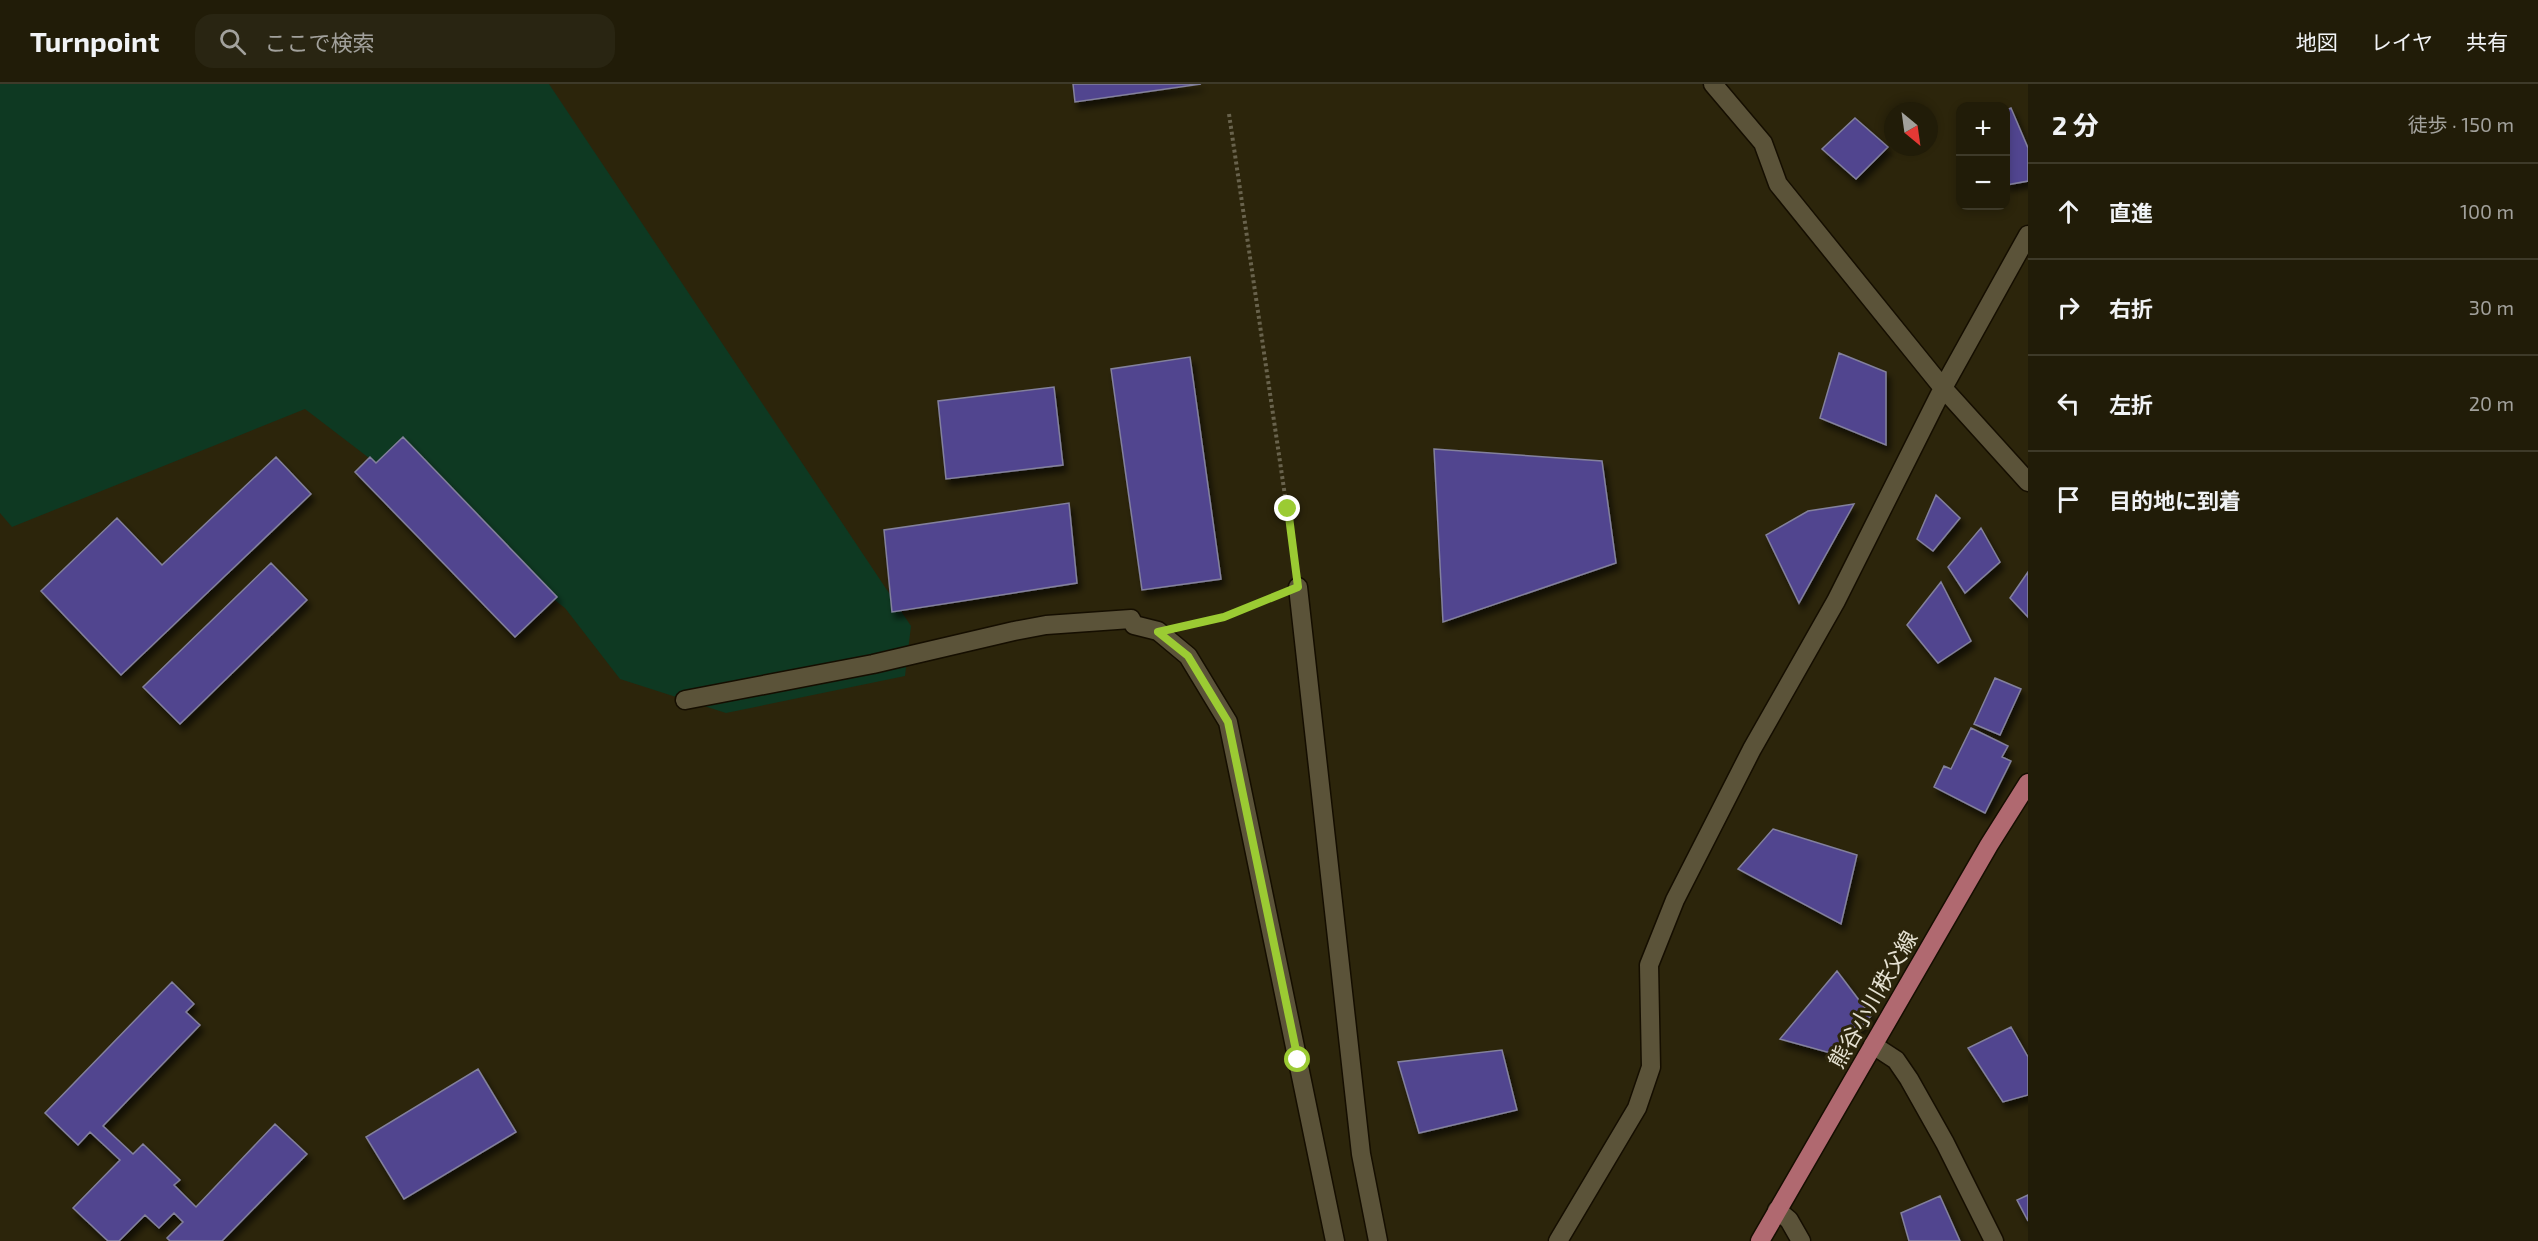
<!DOCTYPE html>
<html lang="ja">
<head>
<meta charset="utf-8">
<style>
  body { margin:0; font-family:"Exo 2","Noto Sans JP",sans-serif; background:#292512; color:#f1f3f6 }
  .controls { position:absolute; right:18px; top:18px; display:grid; overflow:hidden; border-radius:12px; box-shadow:0 3px 9px #0003 }
  .controls button { width:54px; height:54px; display:grid; place-items:center; padding:0; border:0; border-bottom:2px solid #3e3a29; background:#211c08; color:#f1f3f6; font:30px sans-serif }
  .compass { position:absolute; left:1884px; top:18px; width:54px; height:54px; border-radius:50%; background:#211c08; box-shadow:0 3px 9px #0003; rotate:151deg }
  .stop { position:absolute; width:18px; height:18px; margin:-14px; border:4px solid #9bcb33; border-radius:50%; background:#fff }
  .stop.end { background:#9bcb33; border-color:#fff; box-shadow:0 2px 6px #0008 }
  .list { margin:0; padding:0; list-style:none }
  h2 { display:flex; justify-content:space-between; align-items:center; height:78px; margin:0; padding:0 24px; font-size:26px }
  h2 small { font-size:20px; font-weight:400; color:#a2a19c }
  .list li { display:grid; grid-template-columns:39px 1fr auto; gap:18px; align-items:center; box-sizing:border-box; height:96px; padding:0 24px; border-top:2px solid #3e3a29 }
  .list b { display:block; font-size:22px; white-space:nowrap }
  .list em { font-size:20px; font-style:normal; color:#a2a19c }
  .icon { flex:none; width:33px; height:33px; fill:none; stroke:currentColor; stroke-width:2; stroke-linecap:round; stroke-linejoin:round }
  .map { position:relative; flex:none; width:2028px; height:1157px; overflow:hidden }
  header { display:flex; align-items:center; gap:36px; box-sizing:border-box; height:84px; padding:0 30px; background:#211c08; border-bottom:2px solid #3e3a29 }
  header strong { font-size:28px }
  nav { display:flex; gap:33px; margin-inline-start:auto; font-size:21px }
  .search { width:420px; height:54px; background:#292512; display:flex; align-items:center; gap:15px; box-sizing:border-box; padding:0 21px; border-radius:18px; color:#a2a19c; font-size:22px }
  main { display:flex }
  aside { flex:1; background:#211c08 }
  .map>svg:first-child { display:block }
  .green { fill:#0e3922 }
  .building { fill:#51448f; stroke:#83819d; stroke-width:1.5; filter:url(#shadow) }
  .lines { fill:none; stroke-linecap:round; stroke-linejoin:round }
  .street-casing { stroke:#150e00; stroke-width:21 }
  .primary-casing { stroke:#150e00; stroke-width:21 }
  .path { stroke:#69634d; stroke-width:4; stroke-dasharray:3 3; stroke-linecap:butt }
  .street { stroke:#5b5339; stroke-width:18 }
  .primary { stroke:#b06970; stroke-width:18 }
  .route { stroke:#9bcb33; stroke-width:8 }
  .labels { text-anchor:middle; dominant-baseline:central; stroke-width:6; stroke-linejoin:round; paint-order:stroke }
  .street-label { font-size:22px; fill:#e5e1d2; stroke:#2c250b }
</style>
</head>
<body>
<header>
<strong>Turnpoint</strong>
<div class="search"><svg class="icon" aria-label="search" viewBox="0 0 24 24"><circle cx="10" cy="10" r="6"/><path d="M15 15l6 6"/></svg>ここで検索</div>
<nav><a>地図</a><a>レイヤ</a><a>共有</a></nav>
</header>
<main>
<div class="map">
<svg width="2028" height="1157" viewBox="0 0 2028 1157">
  <defs>
    <filter id="shadow"><feDropShadow dx="3.5" dy="6" stdDeviation="3" flood-color="#0009"/></filter>
  </defs>
  <rect width="100%" height="100%" fill="#2c250b"/>
  <path class="green" d="M0 0H549L911 542 905 592 726 629 620 595 565 524 305 325 12 443 0 429Z"/>
  <path class="building" d="M1073 0H1201L1075 18Z
    M2011 24 2028 64V97L2006 101V26Z
    M1855 34 1888 63 1856 95 1822 65Z
    M1839 269 1886 288V361L1820 334Z
    M1190 273 1221 495 1142 506 1111 285Z
    M1054 303 1063 381 946 395 938 317Z
    M403 353 557 513 515 553 355 388 370 373 376 379Z
    M1434 365 1602 377 1616 479 1443 538Z
    M276 373 311 410 121 591 41 507 117 434 162 481Z
    M1936 411 1960 434 1933 467 1917 455Z
    M1069 419 1077 499 892 528 884 446Z
    M1854 420 1799 519 1766 451 1808 427Z
    M1981 444 2000 478 1965 509 1948 483Z
    M271 479 307 516 180 640 143 603Z
    M2028 488V533L2010 514Z
    M1941 498 1971 557 1938 579 1907 541Z
    M1995 594 2021 605 2000 651 1974 640Z
    M1971 644 2008 662 2002 673 2011 677 1985 729 1934 703 1944 682 1951 685Z
    M1773 745 1857 771 1841 840 1738 785Z
    M1837 887 1871 932 1834 970 1780 955Z
    M172 898 194 920 186 928 200 941 103 1042 133 1070 143 1060 180 1096 174 1101 196 1123 275 1040 307 1070 222 1157H170L167 1154 183 1138 174 1129 159 1144 145 1131 119 1157H108L73 1124 120 1076 90 1048 78 1061 45 1029Z
    M2011 943 2028 973V1011L2003 1018 1968 964Z
    M1502 966 1517 1026 1419 1049 1398 978Z
    M478 985 516 1048 404 1115 366 1053Z
    M2028 1111V1137L2017 1116Z
    M1940 1112 1960 1157H1909L1901 1129Z"/>
  <g class="lines">
    <g class="street-casing">
      <path id="street" d="M1713 0 1763 59 1778 100 1943 304 2028 398
        M1298 503 1361 1070 1378 1157
        M685 616 873 580 1014 547 1046 541 1131 535 1134 541 1158 547 1188 572 1228 638 1335 1157
        M1873 961 1896 976 1909 995 1945 1059 1994 1157
        M1777 1126 1789 1136 1801 1157
        M1558 1157 1637 1024 1651 983 1649 881 1675 816 1752 665 1836 517 1943 304 2028 151"/>
    </g>
    <g class="primary-casing">
      <path id="primary" d="M1760 1157 1989 761 2028 699"/>
    </g>
    <path class="path" d="M1229 30 1295 480
      M1190 541 1224 533 1274 513"/>
    <use href="#street" class="street"/>
    <use href="#primary" class="primary"/>
  </g>
  <g class="lines">
    <path class="route" d="M1288 425 1298 503 1224 533 1158 548 1188 572 1228 638 1298 976"/>
  </g>
  <g class="labels">
    <g class="street-label">
      <text transform="translate(1872 915) rotate(-60)">熊谷小川秩父線</text>
    </g>
  </g>
</svg>
<div class="controls">
<button>+</button>
<button>−</button>
</div>
<svg class="compass" viewBox="-18 -18 36 36"><path d="M0-13l5 13h-10z" fill="#e53935"/><path d="M0 13l5-13h-10z" fill="#a2a19c"/></svg>
<div class="stop" style="left:1298px;top:976px"></div>
<div class="stop end" style="left:1288px;top:425px"></div>
</div>
<aside>
<h2>2 分<small>徒歩 · 150 m</small></h2>
<ul class="list">
<li><svg class="icon" aria-label="ahead" viewBox="0 0 24 24"><path d="M12 20V5M6 11l6-6 6 6"/></svg><div><b>直進</b></div><em>100 m</em></li>
<li><svg class="icon" aria-label="right" viewBox="0 0 24 24"><path d="M7 20v-9h11M14 6l5 5-5 5"/></svg><div><b>右折</b></div><em>30 m</em></li>
<li><svg class="icon" aria-label="left" viewBox="0 0 24 24"><path d="M17 20v-9H6M10 6l-5 5 5 5"/></svg><div><b>左折</b></div><em>20 m</em></li>
<li><svg class="icon" aria-label="arrive" viewBox="0 0 24 24"><path d="M6 21V4h12l-3 4 3 4H6"/></svg><div><b>目的地に到着</b></div></li>
</ul>
</aside>
</main>
</body>
</html>
